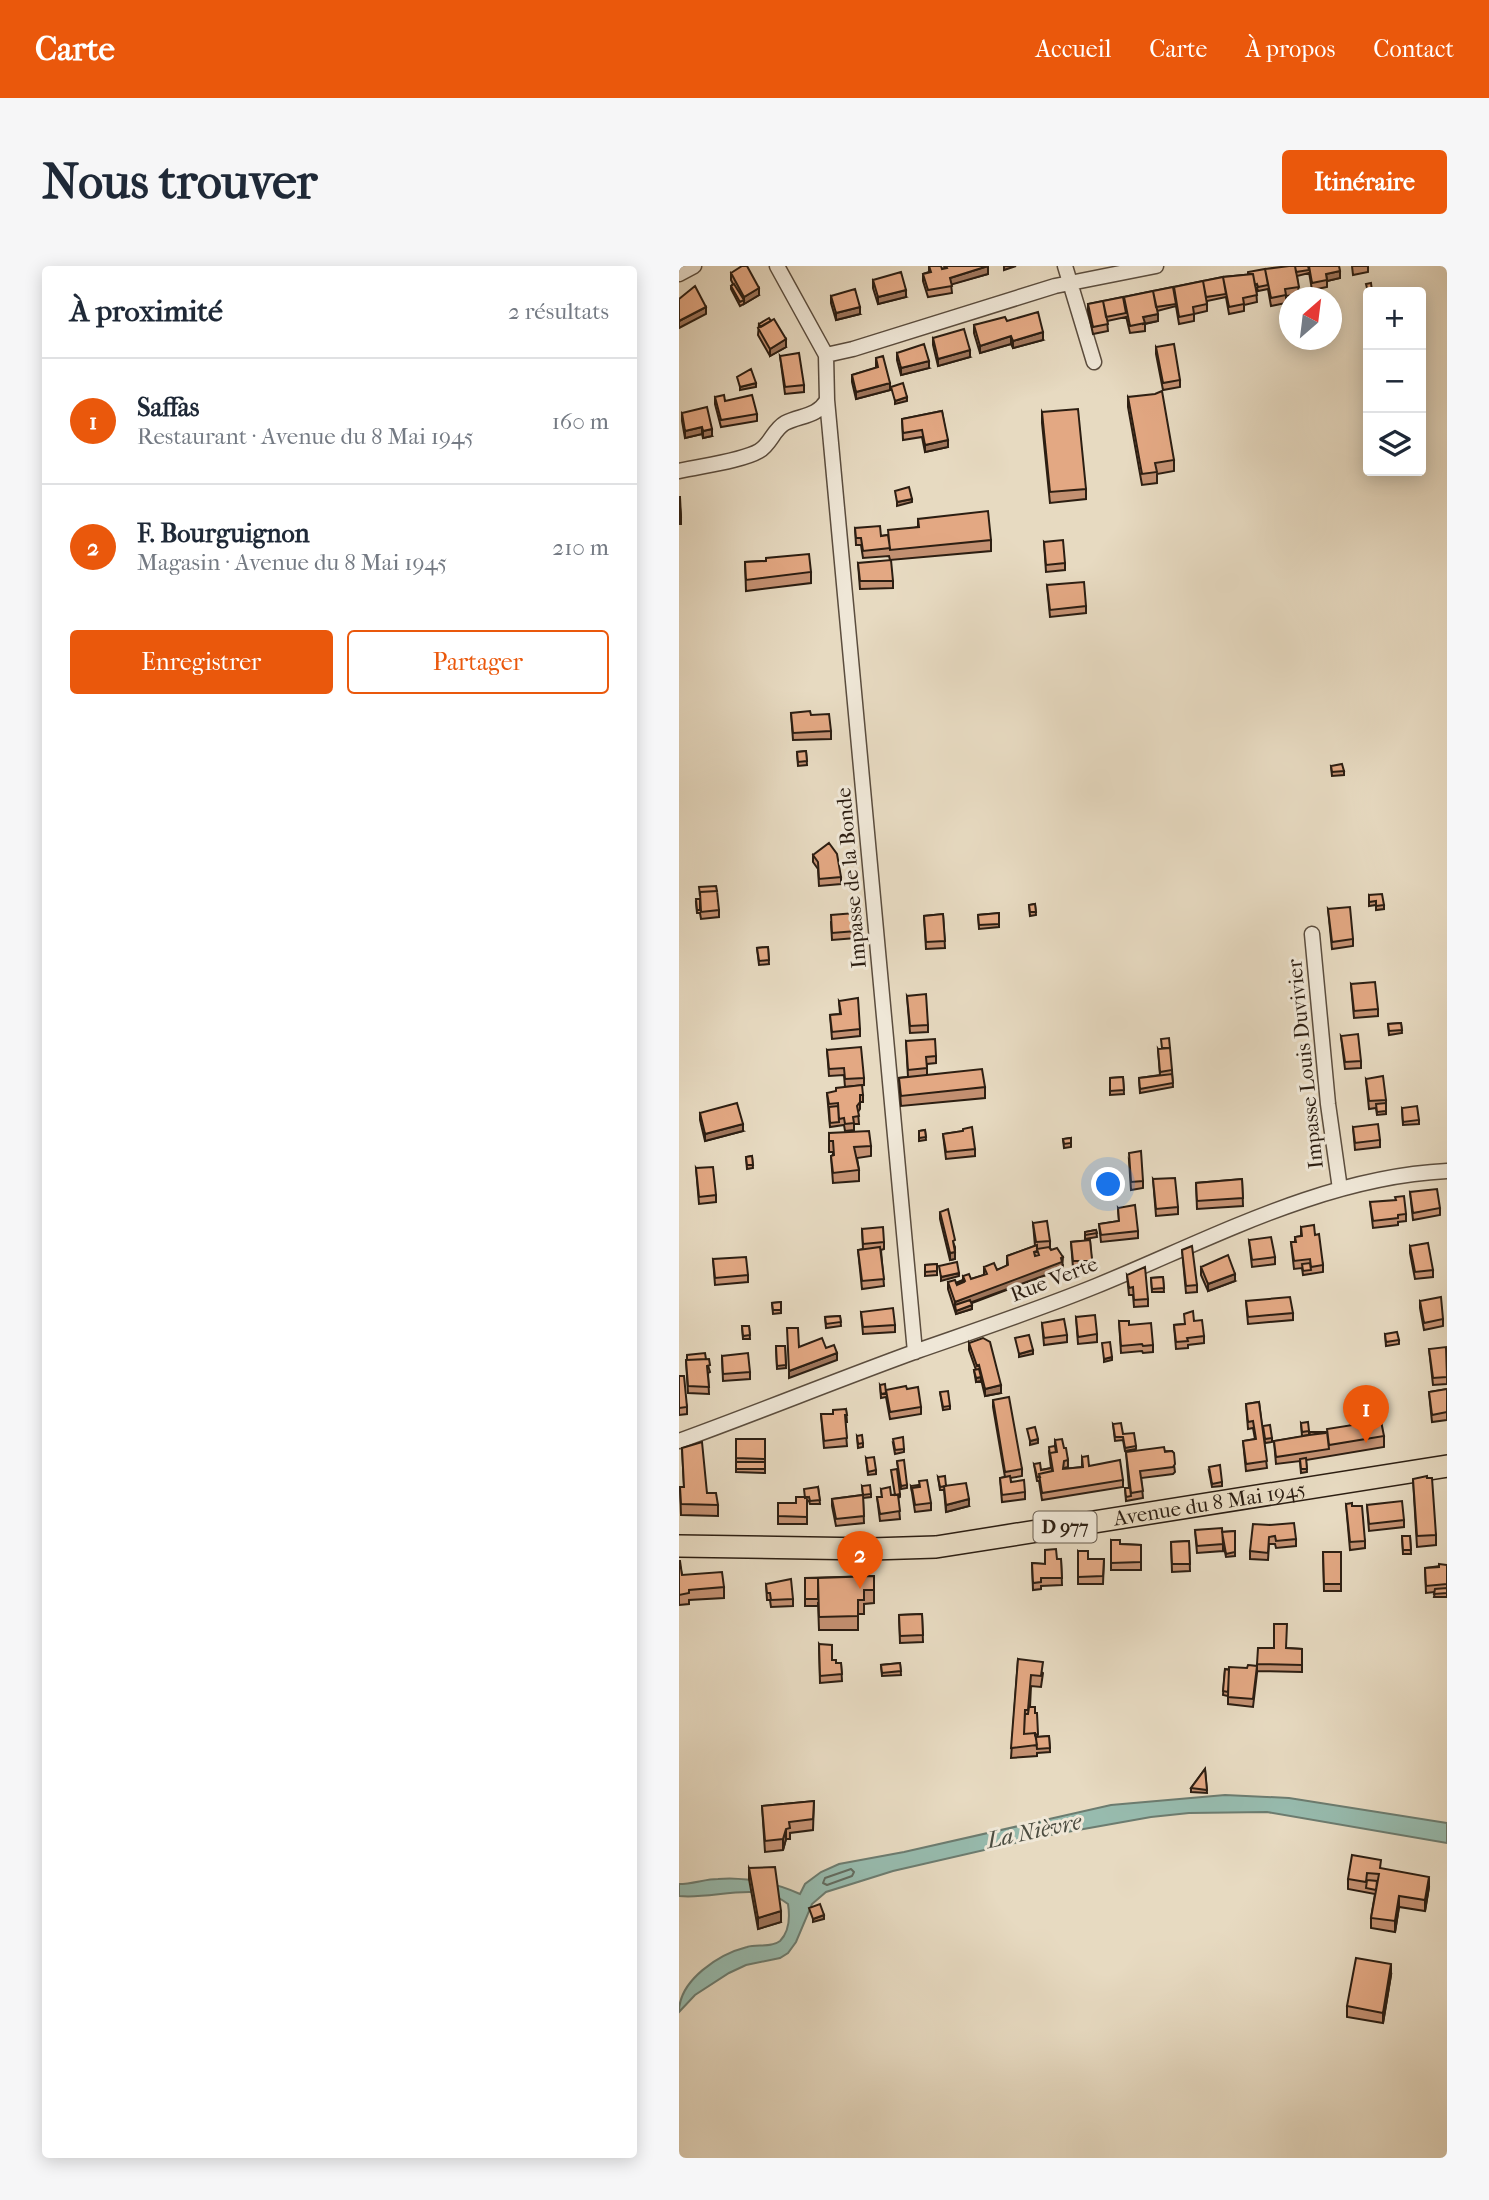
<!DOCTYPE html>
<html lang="fr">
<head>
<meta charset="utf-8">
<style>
  body { margin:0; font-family:"IM FELL French Canon",serif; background:#f6f6f7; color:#1f2937 }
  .controls { position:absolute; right:21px; top:21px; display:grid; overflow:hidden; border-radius:7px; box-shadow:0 4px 18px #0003 }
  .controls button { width:63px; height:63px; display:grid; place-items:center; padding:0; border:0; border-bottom:2px solid #e0e1e3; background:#fff; color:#1f2937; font:35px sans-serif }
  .compass { position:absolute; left:600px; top:21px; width:63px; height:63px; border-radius:50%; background:#fff; box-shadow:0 4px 18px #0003; rotate:28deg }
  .you { position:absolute; left:430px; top:919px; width:24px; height:24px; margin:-18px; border:5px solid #fff; border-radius:50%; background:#1a73e8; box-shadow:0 0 0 10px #1a73e833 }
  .badge { display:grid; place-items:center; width:46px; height:46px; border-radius:50%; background:#ea580c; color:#fff; font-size:23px; font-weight:700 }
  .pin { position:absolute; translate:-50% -58px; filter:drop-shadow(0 2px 4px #0008) }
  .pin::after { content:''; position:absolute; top:37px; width:24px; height:21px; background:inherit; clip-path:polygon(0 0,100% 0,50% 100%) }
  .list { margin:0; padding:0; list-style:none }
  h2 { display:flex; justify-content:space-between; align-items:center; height:91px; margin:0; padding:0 28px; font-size:30px }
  h2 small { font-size:23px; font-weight:400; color:#747a83 }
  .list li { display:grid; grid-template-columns:46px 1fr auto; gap:21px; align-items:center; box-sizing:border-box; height:126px; padding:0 28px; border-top:2px solid #e0e1e3 }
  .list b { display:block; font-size:26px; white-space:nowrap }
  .list p { margin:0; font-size:23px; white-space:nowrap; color:#747a83 }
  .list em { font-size:23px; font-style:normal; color:#747a83 }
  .actions { display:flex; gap:14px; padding:21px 28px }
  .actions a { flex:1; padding:16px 0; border:2px solid #ea580c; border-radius:7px; text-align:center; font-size:24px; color:#ea580c }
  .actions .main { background:#ea580c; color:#fff }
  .icon { flex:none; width:38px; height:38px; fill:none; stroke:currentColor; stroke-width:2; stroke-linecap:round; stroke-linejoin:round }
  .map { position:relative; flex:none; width:768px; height:1892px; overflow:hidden; border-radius:7px }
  header { display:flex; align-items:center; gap:42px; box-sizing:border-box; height:98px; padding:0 35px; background:#ea580c; color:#fff }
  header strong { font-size:33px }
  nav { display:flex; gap:38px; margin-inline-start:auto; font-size:24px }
  .intro { display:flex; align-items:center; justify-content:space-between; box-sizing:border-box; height:168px; padding:0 42px }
  h1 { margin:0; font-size:49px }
  .button { padding:18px 32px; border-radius:7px; background:#ea580c; color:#fff; font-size:24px; font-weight:700 }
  main { display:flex; gap:42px; padding:0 42px }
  aside { flex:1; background:#fff; border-radius:7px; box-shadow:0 4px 18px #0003 }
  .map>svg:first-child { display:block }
  .water { fill:#97bbae; stroke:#6c7c70; stroke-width:2 }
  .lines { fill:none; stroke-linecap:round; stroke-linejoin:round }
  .shore { stroke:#626c60; stroke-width:2 }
  .street-casing { stroke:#5b4d3e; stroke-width:17 }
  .primary-casing { stroke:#2c1e12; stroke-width:24 }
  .street { stroke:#efe7d7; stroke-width:14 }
  .primary { stroke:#e7dac1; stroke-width:21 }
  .wall { fill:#c39071; stroke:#2c1e12; stroke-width:2 }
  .shaded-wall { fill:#9f765c; stroke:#2c1e12; stroke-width:2 }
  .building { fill:#e3a883; stroke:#2c1e12; stroke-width:2 }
  .labels { text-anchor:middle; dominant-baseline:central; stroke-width:6; stroke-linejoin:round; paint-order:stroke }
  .shield { fill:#efe7d7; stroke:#665a4d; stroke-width:2 }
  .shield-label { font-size:19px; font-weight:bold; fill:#2c1e12 }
  .street-label { font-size:21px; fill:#2c1e12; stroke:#efe7d7 }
  .water-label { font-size:23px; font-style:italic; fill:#4c4d41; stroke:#efe7d7 }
</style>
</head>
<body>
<header>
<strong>Carte</strong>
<nav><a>Accueil</a><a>Carte</a><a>À propos</a><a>Contact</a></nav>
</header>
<div class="intro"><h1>Nous trouver</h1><a class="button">Itinéraire</a></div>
<main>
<aside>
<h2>À proximité<small>2 résultats</small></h2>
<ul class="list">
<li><span class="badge">1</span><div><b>Saffas</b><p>Restaurant · Avenue du 8 Mai 1945</p></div><em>160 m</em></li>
<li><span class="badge">2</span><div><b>F. Bourguignon</b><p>Magasin · Avenue du 8 Mai 1945</p></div><em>210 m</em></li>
</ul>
<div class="actions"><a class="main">Enregistrer</a><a>Partager</a></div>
</aside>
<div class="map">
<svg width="768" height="1892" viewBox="0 0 768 1892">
  <rect width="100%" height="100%" fill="#e7dac1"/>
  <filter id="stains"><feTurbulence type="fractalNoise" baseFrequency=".00286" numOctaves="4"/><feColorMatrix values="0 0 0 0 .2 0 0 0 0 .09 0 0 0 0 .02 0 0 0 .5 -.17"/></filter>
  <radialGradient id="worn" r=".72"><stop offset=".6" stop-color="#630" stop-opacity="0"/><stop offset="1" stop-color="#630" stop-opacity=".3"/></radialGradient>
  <path class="water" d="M546 1529 610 1532 768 1557V1577L588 1546 510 1547 472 1551 371 1569 214 1605 147 1626 133 1638 117 1676 109 1687 101 1692 67 1699 50 1707 16 1729 0 1746C0 1714 40 1688 68 1681 78 1678 92 1682 101 1675 110 1666 111 1651 109 1638 79 1614 35 1634 0 1630V1618C14 1618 26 1613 39 1613 68 1611 94 1616 121 1628L126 1618 142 1606 160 1598 225 1586 432 1539Z"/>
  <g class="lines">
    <path class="shore" d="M172 1603 175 1606 173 1610 148 1619 144 1617 146 1612Z"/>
    <g class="street-casing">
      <path id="street" d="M98 0 147 89 148 134 236 1086
        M386 0 415 96
        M0 8 15 0
        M147 89 174 83 376 20 477 0
        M0 205C21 200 63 195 80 185 92 178 94 164 106 157 122 149 138 151 148 134
        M633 668 649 838 661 923
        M0 1175C80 1146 158 1114 238 1085 298 1064 358 1044 417 1020 530 974 644 911 768 905"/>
    </g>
    <g class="primary-casing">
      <g id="primary">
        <path id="s1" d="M0 1280 192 1283 257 1281 768 1200"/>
      </g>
    </g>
    <use href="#street" class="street"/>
    <use href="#primary" class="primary"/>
  </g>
  <path class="wall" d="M250 0 263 3 266 2 265 0H308L309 8 272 18 273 27 249 31 244 15V8L250 6Z
    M660 0 661 12 648 15V21L633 24 630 6V7L618 10 620 28 607 30V37L592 40 589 23 579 25 578 22H577L578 36 565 39V45L550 48 547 31 528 35V45L515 48V55L500 58 497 40 478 45 479 55 466 58V65L451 67 447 50V51L428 55 429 65 414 68 409 45V38L544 11Z
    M673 0H689V6L674 9Z
    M52 7 80 29 61 40 52 23V20L54 18 52 14Z
    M194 14 227 31 199 38 194 22Z
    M152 30 181 48 157 54 152 37Z
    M328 55 364 74 334 82 332 78 301 87 295 67V59Z
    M80 58 107 81 91 90 79 69Z
    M254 72 291 91 259 100 254 79Z
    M477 81 501 114V121L484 124 477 88Z
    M218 87 250 102 222 109 218 94Z
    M101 90 125 119V126L106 128Z
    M197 92 211 124 177 133 173 116V109L197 102Z
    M36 131 78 148V155L42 161 36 138Z
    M449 131 495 194V205L478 208V217L463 219 449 141Z
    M263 145 269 181 246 186 243 171 224 174 223 153Z
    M363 146 407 223V233L371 237 363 157Z
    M3 147 33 170 24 172 23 168 6 172 3 155Z
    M0 231 2 251V258H0Z
    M239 253 312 274V285L211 294 210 290 184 292 182 279H177L176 262 202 270 209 269 239 261Z
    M365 276 386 297V304L367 306Z
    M87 295 132 306V317L67 325 66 296Z
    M179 297 214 315V322L181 323Z
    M368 319 407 340V347L371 351Z
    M112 447 132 449 152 465V473L114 474Z
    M127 485 128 499 119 500 118 486Z
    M652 500 665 505V509L653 510Z
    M134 589 162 611V618L140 620 139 603 134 596Z
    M690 629 705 639V643L697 644V639L690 640Z
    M17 636 40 644V651L22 653 21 647H18Z
    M356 638 357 649 351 650 350 639Z
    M649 643 674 673V680L653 683Z
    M176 647 177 672 153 674 152 656Z
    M320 647V661L300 663 299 649Z
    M264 648 266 682 247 683 245 650Z
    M89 681 90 698 80 699 78 682Z
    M672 718 699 743V750L675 752Z
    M228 730 249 759V766L231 767Z
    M160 735 181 763V770L153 773 151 749 161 748Z
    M722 757 723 767 710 769 709 758Z
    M662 770 682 795V802L666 803Z
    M227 775 257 790V797L248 798V809L306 821V832L222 840 220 812 229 811Z
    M479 783 493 804 494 821 461 827 460 812 481 809Z
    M148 784 185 812V819L166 821 165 809 150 810Z
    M444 811 445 828 431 829V812Z
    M687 813 707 834V848L698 849 697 842 690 843Z
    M148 827 184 829V836H181V843L179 846 180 858H175V864L166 865 165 859 151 861Z
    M723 842 740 854V858L724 859Z
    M21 847 64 865 26 875 21 854Z
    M674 861 701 874V881L676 884Z
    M246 864 247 874 240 875V865Z
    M284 865 296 883V890L267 893 264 868Z
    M150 867 192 880V890L178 892 180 904V915L154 917 152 890 154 889V886H150Z
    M392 872V881L385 882 384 873Z
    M73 890 74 902 68 903 67 891Z
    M450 894 464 915V922L452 924Z
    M17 902 37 929V936L20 938Z
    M474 913 499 941V948L477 950Z
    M563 913 564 940 518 943 517 917Z
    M731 926 761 942V949L734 954Z
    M691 936 727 948V955L719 956V959L694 962Z
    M439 942 459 965V972L422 976 420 958 440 955Z
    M261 946 276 981V993L271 994 261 953Z
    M354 957 371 975V982L384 999 383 1003 293 1037V1043L277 1048 269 1023V1016L277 1017 284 1014V1010L292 1013 305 1009V1001L318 1004 328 1000V990L356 980Z
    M622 961 636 969 644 999V1006L624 1009 623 1002 615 1003 612 976H616V971L622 970Z
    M183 963 205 976V983L202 984 205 1020 183 1023 179 984 184 983Z
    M417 964 418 971 406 973V966Z
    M411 974 413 1000 411 1002H394L392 976Z
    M570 974 596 991V998L573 1001Z
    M731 980 754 1004V1011L736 1013 731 987Z
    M503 984 518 1019V1026L507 1027Z
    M34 993 69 1009V1016L36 1019Z
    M258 998V1009L246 1010V999Z
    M522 1001 556 1015 529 1025 522 1009Z
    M448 1009 469 1033V1040L455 1041 454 1029H450Z
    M484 1011 485 1026H473L472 1012Z
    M567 1035 614 1047V1054L569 1058Z
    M741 1035 764 1053V1060L745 1064 741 1042Z
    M102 1036V1047L94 1048 93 1037Z
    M182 1046 216 1059V1066L184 1068Z
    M161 1050 162 1060 147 1062 146 1051Z
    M397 1051 418 1068V1076L399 1078Z
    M440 1055 450 1059 474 1079V1086L464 1087 463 1085 442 1087Z
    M515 1055 525 1070V1077L509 1079V1082L497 1083 495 1059 505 1058Z
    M363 1057 388 1069V1076L365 1079Z
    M63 1060H70L71 1073H64Z
    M706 1068 720 1074V1078L707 1080Z
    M290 1077 322 1127 306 1130 302 1113V1115L297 1116 295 1104H297L290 1084Z
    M97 1080H106L107 1102 98 1103Z
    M750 1083 768 1084V1118L754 1119Z
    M43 1090 71 1106V1113L44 1115Z
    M27 1093 31 1106 29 1107 30 1128 9 1127 7 1094Z
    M0 1110 8 1141V1148L0 1149Z
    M201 1119 207 1127 228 1123 242 1141V1148L211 1153 207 1131 202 1132Z
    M768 1123V1154L753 1156 750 1126Z
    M261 1126 271 1140V1143L264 1144Z
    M314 1134 343 1203V1210L331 1212 332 1216 346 1226V1233L323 1236 321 1212 326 1211 314 1141Z
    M580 1136 588 1202 567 1205 564 1175 576 1173 574 1162 569 1163 567 1138Z
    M167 1143 168 1156H166L168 1180 145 1182 142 1148H154Z
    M672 1144 678 1149H679V1144L689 1157 705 1170V1181L627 1194 628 1206 622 1207 621 1195 597 1198 595 1175 646 1167 673 1159Z
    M622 1157 630 1165V1169L623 1170Z
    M434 1158 444 1168 457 1180V1183L446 1185 444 1174 436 1175Z
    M584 1163 593 1172V1176L586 1177Z
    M178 1170 184 1177V1181L179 1182Z
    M57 1173H86V1207L57 1206Z
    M376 1174 385 1182 389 1194V1201L385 1202V1203L403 1201V1191L410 1200 444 1214V1221L363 1234 360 1215H358L355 1198 362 1204 372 1202 370 1185 376 1180Z
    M214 1177 225 1183V1186L216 1188Z
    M3 1182 28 1227 39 1239V1250L2 1249 1 1221H5Z
    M493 1185 496 1206 494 1208 462 1212 464 1232 447 1235 446 1222H450L447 1186Z
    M187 1192 197 1204V1208L189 1209Z
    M218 1195 228 1219V1222L222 1223Z
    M530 1205 543 1216V1220L533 1221Z
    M259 1211 267 1220 290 1240 267 1246 265 1224H261Z
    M734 1213 757 1269V1279L738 1281Z
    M183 1220 192 1228V1231L184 1232 185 1257 157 1260 153 1240V1233L184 1229Z
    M232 1220 252 1237V1244L236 1246Z
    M139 1221 141 1238H131L130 1235H128V1258H99V1250Z
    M202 1223 212 1229 221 1228V1231L219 1232 221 1253 201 1255 198 1231H203Z
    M667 1238 673 1240 686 1275V1282L671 1284Z
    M688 1239 725 1254V1261L690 1265Z
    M591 1259 617 1273V1280L597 1282 596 1278H590L589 1294 571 1293V1285Z
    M516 1264 543 1266 556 1265V1290L547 1291 544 1276V1285L518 1287Z
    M723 1270H731L732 1288H724Z
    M432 1274 441 1278 462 1279V1304H432Z
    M510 1275 511 1305 493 1306 492 1276Z
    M399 1285 409 1293H425L424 1318H399Z
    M644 1286H662V1325H645Z
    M382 1293 383 1319 362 1320V1323L354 1324 353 1297 366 1298Z
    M0 1295 3 1309 45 1321V1332L10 1334V1338L0 1339Z
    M768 1299V1331H755L756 1326 747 1327 746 1302Z
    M195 1310V1337L185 1338V1348H179V1364H140L139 1336V1340H126V1312Z
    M87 1318 114 1333V1340L92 1341 91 1334H88Z
    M243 1348 244 1376 221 1377 220 1349Z
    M140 1378 153 1394 157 1397H162L163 1415 141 1417Z
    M607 1382 623 1383V1406L578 1405V1398Z
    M339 1393 364 1407 362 1421 352 1420 351 1441 359 1471 370 1470 371 1486 358 1487V1490L332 1492Z
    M221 1397 222 1409 203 1410 202 1399Z
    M546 1403 578 1407 574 1441 549 1438V1430L544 1429Z
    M526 1503 528 1527 512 1526V1522Z
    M135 1535 134 1564 111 1567V1573H107L104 1584 86 1586 83 1540Z
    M70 1602 102 1656 79 1663 70 1613Z
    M702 1603 750 1621 746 1645 720 1641 716 1666 692 1662V1652L696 1628 669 1623V1613Z
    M712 1709 704 1757 668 1751V1740Z"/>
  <path class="shaded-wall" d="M309 0V8L271 19V12Z
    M325 0H337L325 4Z
    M661 5V12L648 15 647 8Z
    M80 22V29L65 38V31Z
    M227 24V31L199 38V31Z
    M27 41V48L0 62V55Z
    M181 41V48L157 54V47Z
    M479 48V55L464 58V51Z
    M364 66V74L334 82V75Z
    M332 70V78L301 87V80Z
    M107 73V81L91 90V83Z
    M291 84V91L259 100V93Z
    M250 95V102L222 109V102Z
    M77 117V121L61 124V121Z
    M211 117V124L177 133V126Z
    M228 131V135L216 138V135Z
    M23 161V168L6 172V165Z
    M33 163V170L24 172V165Z
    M269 174V181L246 186V179Z
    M233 233V236L218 240V236Z
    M64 858V865L26 875V868Z
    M276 986V993L271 994V987Z
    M384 991 383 1003 277 1042 276 1039V1043V1036Z
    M280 1007V1010L262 1015V1011Z
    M556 1008V1015L529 1025V1018Z
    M293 1039V1043L277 1048V1045Z
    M354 1084V1088L340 1091V1088Z
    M158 1087V1094L110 1112V1105Z
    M433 1091V1094L425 1096V1093Z
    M302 1111V1115L297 1116V1112Z
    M322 1119V1127L306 1130V1123Z
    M359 1173V1177L351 1179V1175Z
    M290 1233V1240L267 1246V1239Z
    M107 1563V1573L104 1584V1573Z
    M750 1611V1621L746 1645V1634Z
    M720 1630V1641L716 1666V1655Z
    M102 1645V1656L79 1663V1652Z
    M145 1649V1653L134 1656V1653Z
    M712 1698V1709L704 1757V1747Z"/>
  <path class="building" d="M63 0H68L80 22 65 31 52 7Z
    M250 0H262L263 3 268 2 267 0H309L271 12 273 20 249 24 244 8 252 6Z
    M610 0H616L620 21 606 23 607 29 592 32 586 3Z
    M616 0H629L630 4 617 6Z
    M630 0H660L661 5 647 8 648 14 633 17Z
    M586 3 589 19 579 21 578 18 576 19 574 8H569V6Z
    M222 6 227 24 199 31 194 14Z
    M574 8 578 29 564 32 565 38 550 41 544 11Z
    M544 11 547 28 527 31 524 15Z
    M524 15 528 38 514 41 515 48 500 51 495 21Z
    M692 17 693 25 689 26 687 18Z
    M55 18 65 34 61 36 52 20Z
    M16 20 27 41 0 55V33Z
    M494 21 497 38 477 41 474 25Z
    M176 23 181 41 157 47 152 30Z
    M474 25 479 48 464 51 466 57 451 60 445 31Z
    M444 31 447 47 427 51 424 35Z
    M424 35 429 58 414 61 409 38Z
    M359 46 364 66 334 75 332 70 301 80 295 59 326 51 328 55Z
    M90 52 92 55 82 61 80 58Z
    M95 53 107 73 91 83 79 62Z
    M285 63 291 84 259 93 254 72Z
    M245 78 250 95 222 102 218 87Z
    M495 78 501 114 484 117 477 81Z
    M120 87 125 119 106 121 101 90Z
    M204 90 211 117 177 126 173 109 199 101 197 92Z
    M72 103 77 117 61 121 58 111Z
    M224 117 228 131 216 135 212 121Z
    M483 125 495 194 476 197 478 206 463 208 449 131 476 128Z
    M45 129 46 135 73 129 78 148 42 154 36 131Z
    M28 141 33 163 24 165 23 161 6 165 3 147Z
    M399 143 407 223 371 226 363 146Z
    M263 145 269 174 246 179 243 164 224 167 223 153Z
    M230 221 233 233 218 236 216 225Z
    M0 231H1L2 251H0Z
    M309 245 312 274 211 284 209 264 240 261 239 253Z
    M201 260 202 270 209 269 211 282 184 285 182 272H177L176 262Z
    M384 274 386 297 367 299 365 276Z
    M130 288 132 306 67 314 66 296 87 295V292Z
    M212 294 214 315H181L179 297Z
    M405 316 407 340 371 344 368 319Z
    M131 445 132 449 150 448 152 465 114 467 112 447Z
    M127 485 128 495 119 496 118 486Z
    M663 498 665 505 653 506 652 500Z
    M150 577 158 588 162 611 140 613 139 596 134 589Z
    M37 620 38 625 21 626V630L20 621Z
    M38 625 40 644 22 646 21 626Z
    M703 628 705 639 697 640V635L690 636V629Z
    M17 633H21V644H18Z
    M356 638 357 646H351L350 639Z
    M671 641 674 673 653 676 649 643Z
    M176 647 177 665 153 667 152 649Z
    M320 647V658L300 659 299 649Z
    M264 648 266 675 247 676 245 650Z
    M89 681 90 694 80 695 78 682Z
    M696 716 699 743 675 745 672 718Z
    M247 728 249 759 231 760 228 730Z
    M179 732 181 763 153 766 151 749 162 748 160 735Z
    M722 757 723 764 710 765 709 758Z
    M679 768 682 795 666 796 662 770Z
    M490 772 491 782H483L482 773Z
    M256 773 257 790 247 791 248 802 229 804 227 775Z
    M182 781 185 812 166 813 165 802 150 803 148 784Z
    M491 782 493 804 481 806 479 783Z
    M303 803 306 821 222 830 220 812Z
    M493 808 494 817 461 823 460 812Z
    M704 810 707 834 690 835 687 813Z
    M444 811 445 824 431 825V812Z
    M183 819 184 829H181V836L178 840 180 850 174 851 175 857 166 858 165 852 160 853 159 837 150 838 148 827 157 825V822Z
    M58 837 64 858 26 868 21 847Z
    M707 837V845L698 846 697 838Z
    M159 840 160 856 151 857 150 841Z
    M738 840 740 854 724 856 723 842Z
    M699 858 701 874 676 877 674 861Z
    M293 861 296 883 267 886 264 868 284 865V863Z
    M246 864 247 871 240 872V865Z
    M190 865 192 880 175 881 180 904 154 907 152 890 155 889 154 875H150V867Z
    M392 872V877L385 878 384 873Z
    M462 885 464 915 452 916 450 887Z
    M73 890 74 899H68L67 891Z
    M34 901 37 929 20 931 17 902Z
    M496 912 499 941 477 943 474 913Z
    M563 913 564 932 518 935 517 917Z
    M758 923 761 942 734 947 731 926Z
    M725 930 727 948 719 949V952L694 955 691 936 717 934 716 931Z
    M456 939 459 965 422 969 420 958 440 955 439 942Z
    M269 943 276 974 274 975 276 986 271 987 261 946Z
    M368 955 371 975 357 976 354 957Z
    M635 959 636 969 640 968 644 999 632 1001 631 993 615 995 612 976H617L616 971 623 970 622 961Z
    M204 961 205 976 184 978 183 963Z
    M417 964 418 967 406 969V966Z
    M592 971 596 991 573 994 570 974Z
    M411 974 413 993 411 995H394L392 976Z
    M749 977 754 1004 736 1006 731 980Z
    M358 979V985L355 986 356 990 360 989 358 983 370 981 372 984 378 982 384 991 382 992 383 996 276 1036 269 1016 276 1014 278 1019 286 1015 284 1010 290 1008 292 1013 308 1008 305 1001 315 997 318 1004 329 999 328 990Z
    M513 980 518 1019 507 1020 503 984Z
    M201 981 205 1013 183 1015 179 984Z
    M549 989 556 1008 529 1018 522 1001Z
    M67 991 69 1009 36 1012 34 993Z
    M278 996 280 1007 262 1011 260 1000Z
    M631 997 632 1004 624 1005 623 998Z
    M258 998V1005L246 1006V999Z
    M466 1001 469 1033 455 1034 454 1021 450 1022 448 1009Z
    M484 1011 485 1022 473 1023 472 1012Z
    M284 1014 285 1016 278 1019 277 1017Z
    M611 1031 614 1047 569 1051 567 1035Z
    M762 1031 764 1053 745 1057 741 1035Z
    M291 1034 293 1039 277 1045 276 1039Z
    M102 1036V1044H94L93 1037Z
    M214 1042 216 1059 184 1061 182 1046Z
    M514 1045 515 1055 523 1054 525 1070 508 1072 509 1075 497 1076 495 1059 506 1058 505 1048Z
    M416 1049 418 1068 399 1071 397 1051Z
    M161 1050 162 1056 147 1058 146 1051Z
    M385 1053 388 1069 365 1072 363 1057Z
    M440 1055H450V1059L472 1057 474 1079 464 1080 463 1078 442 1080Z
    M63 1060H70L71 1069 64 1070Z
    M108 1062H119L120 1081 143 1072 147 1082 155 1079 158 1087 110 1105Z
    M718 1066 720 1074 707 1076 706 1068Z
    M350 1069 354 1084 340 1088 336 1072Z
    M304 1072 311 1076 322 1119 306 1123 300 1099 298 1100 290 1077Z
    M431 1076 433 1091 425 1093 423 1077Z
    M97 1080H106L107 1099 98 1100Z
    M767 1081 768 1111 754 1112 750 1083Z
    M26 1087 27 1093 8 1094V1089Z
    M69 1087 71 1106 44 1108 43 1090Z
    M30 1093 31 1099 28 1100 30 1121 9 1120 7 1094Z
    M300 1103 302 1111 297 1112 295 1104Z
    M0 1110H5L8 1141 0 1142Z
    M206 1118 207 1127 202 1128 201 1119Z
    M227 1120 228 1123 239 1121 242 1141 211 1146 207 1124Z
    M768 1123V1146L753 1149 750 1126Z
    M269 1125 271 1140 264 1141 261 1126Z
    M330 1131 343 1203 326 1206 314 1134Z
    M580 1136 588 1195 567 1198 564 1175 577 1173 574 1155 569 1156 567 1138Z
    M167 1143 168 1149H166L168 1172 145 1175 142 1148H154V1144Z
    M685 1143 689 1157 702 1155 705 1170 650 1179 648 1163 674 1159 672 1144H677L678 1149H680L679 1144Z
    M629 1156 630 1165 623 1166 622 1157Z
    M442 1157 444 1168 455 1167 457 1180 446 1182 444 1171H436L434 1158Z
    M591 1159 593 1172 586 1173 584 1160Z
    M356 1161 359 1173 351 1175 348 1163Z
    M630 1166H646V1167L631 1169Z
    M648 1166 650 1183 597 1191 595 1175Z
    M183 1169 184 1177 179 1178 178 1170Z
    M224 1171 225 1183 216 1184 214 1173Z
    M57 1173H86V1193L57 1192Z
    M383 1173 385 1182H387L389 1194 385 1195 384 1203 404 1201 403 1191 409 1190 410 1200 441 1194 444 1214 363 1227 360 1208 374 1205 371 1187 378 1186 376 1174Z
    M23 1176 28 1227H37L39 1239 2 1238 1 1221H5L3 1182Z
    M376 1180 377 1186 371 1187V1190L370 1181Z
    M485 1181 486 1186 493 1185 495 1187 496 1198 494 1201 461 1205 464 1225 452 1227 447 1186Z
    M195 1191 197 1204 189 1206 187 1192Z
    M627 1192 628 1203H622L621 1193Z
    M225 1194 228 1219 222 1220 218 1195Z
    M57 1196H86V1203H57Z
    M361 1197 362 1204 373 1202V1205L360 1208 361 1211H358L355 1198Z
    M541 1199 543 1216 533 1218 530 1201Z
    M218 1203 221 1228 216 1229 212 1204Z
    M266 1210 267 1220 261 1221 259 1211Z
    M331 1210 332 1216 345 1214 346 1226 323 1229 321 1212Z
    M748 1210V1212H753L757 1269 738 1270 734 1213Z
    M248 1214 252 1237 236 1239 233 1222 241 1221 240 1215Z
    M287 1217 290 1233 267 1239 265 1220Z
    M191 1219 192 1228 184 1229 183 1220Z
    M240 1219V1221L233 1222V1226L232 1220Z
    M139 1221 141 1234 131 1235 130 1231 126 1232 125 1223Z
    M211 1221 212 1229H219L221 1245 201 1248 198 1231H203L202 1223Z
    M446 1222H451L452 1230 447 1231Z
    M184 1229 185 1250 157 1253 153 1233Z
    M117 1231H128V1251L99 1250V1237H117Z
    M723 1235 725 1254 690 1258 688 1239Z
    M673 1237V1240H683L686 1275 671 1276 667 1238Z
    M615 1257 617 1273 597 1275 596 1270 590 1271 589 1287 571 1285 574 1258 591 1259Z
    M543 1262 544 1278 518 1280 516 1264Z
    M556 1265V1286L547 1288 543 1266Z
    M723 1270H731L732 1284H724Z
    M432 1274H441V1278L462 1279V1296L432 1297Z
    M510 1275 511 1298H493L492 1276Z
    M377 1283 378 1293H382L383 1312H362V1316L354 1317 353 1297 366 1298V1284Z
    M399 1285H409V1293H425L424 1310 399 1311Z
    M644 1286H662V1318H645Z
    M0 1295H1L3 1309 43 1306 45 1321 10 1324V1327L0 1329Z
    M760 1298 768 1299V1318L747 1320 746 1302 760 1301Z
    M195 1310V1324H185V1334H179V1350L140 1351 139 1312Z
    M126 1312H139V1333H126Z
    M112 1313 114 1333 92 1334 91 1327H88L87 1318Z
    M768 1322V1327L755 1328 756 1323Z
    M243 1348 244 1369 221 1370 220 1349Z
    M595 1358H608L607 1382 623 1383V1399L578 1398 579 1382H595Z
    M140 1378 153 1379V1394H157V1397H162L163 1408 141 1410Z
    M339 1393 364 1396 362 1410 352 1409 349 1444H346L345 1468 356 1467 358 1479 332 1482Z
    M221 1397 222 1405 203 1407 202 1399Z
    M569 1399 578 1400 574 1433 549 1431 550 1401 568 1402Z
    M546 1403 550 1404 549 1426 544 1425Z
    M350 1441H356V1447H358L359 1468 356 1469V1467L345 1468 346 1448H349Z
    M370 1470 371 1482 358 1483 357 1471Z
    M526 1503 528 1524 512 1522Z
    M135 1535 134 1553 110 1556 111 1562 107 1563 104 1573 86 1575 83 1540Z
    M673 1589 702 1594 701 1602 750 1611 746 1634 720 1630 716 1655 692 1652 700 1608 688 1607 687 1616 669 1613Z
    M96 1601 102 1645 79 1652 70 1602Z
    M688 1614 698 1615 697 1624 687 1622Z
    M141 1638 145 1649 134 1653 130 1642Z
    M677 1692 712 1698 704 1747 668 1740Z"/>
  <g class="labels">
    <rect class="shield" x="354.5" y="1245.5" width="63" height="31" rx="5"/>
    <g class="shield-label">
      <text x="386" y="1261">D 977</text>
    </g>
    <g class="street-label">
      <text transform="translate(172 612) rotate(-95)">Impasse de la Bonde</text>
      <text transform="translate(626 798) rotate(-96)">Impasse Louis Duvivier</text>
      <text transform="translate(375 1013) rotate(-21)">Rue Verte</text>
      <text stroke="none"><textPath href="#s1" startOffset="534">Avenue du 8 Mai 1945</textPath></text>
    </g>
    <g class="water-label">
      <text transform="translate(355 1565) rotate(-12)">La Nièvre</text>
    </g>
  </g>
  <rect width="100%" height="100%" filter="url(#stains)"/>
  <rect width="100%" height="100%" fill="url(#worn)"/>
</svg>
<div class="controls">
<button>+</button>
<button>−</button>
<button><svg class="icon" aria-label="layers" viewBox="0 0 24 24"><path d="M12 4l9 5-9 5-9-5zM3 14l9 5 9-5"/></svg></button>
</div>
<svg class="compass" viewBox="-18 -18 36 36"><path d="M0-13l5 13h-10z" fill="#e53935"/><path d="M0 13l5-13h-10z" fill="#747a83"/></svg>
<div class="you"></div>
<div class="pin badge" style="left:687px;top:1177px">1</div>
<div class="pin badge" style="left:181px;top:1323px">2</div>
</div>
</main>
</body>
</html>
